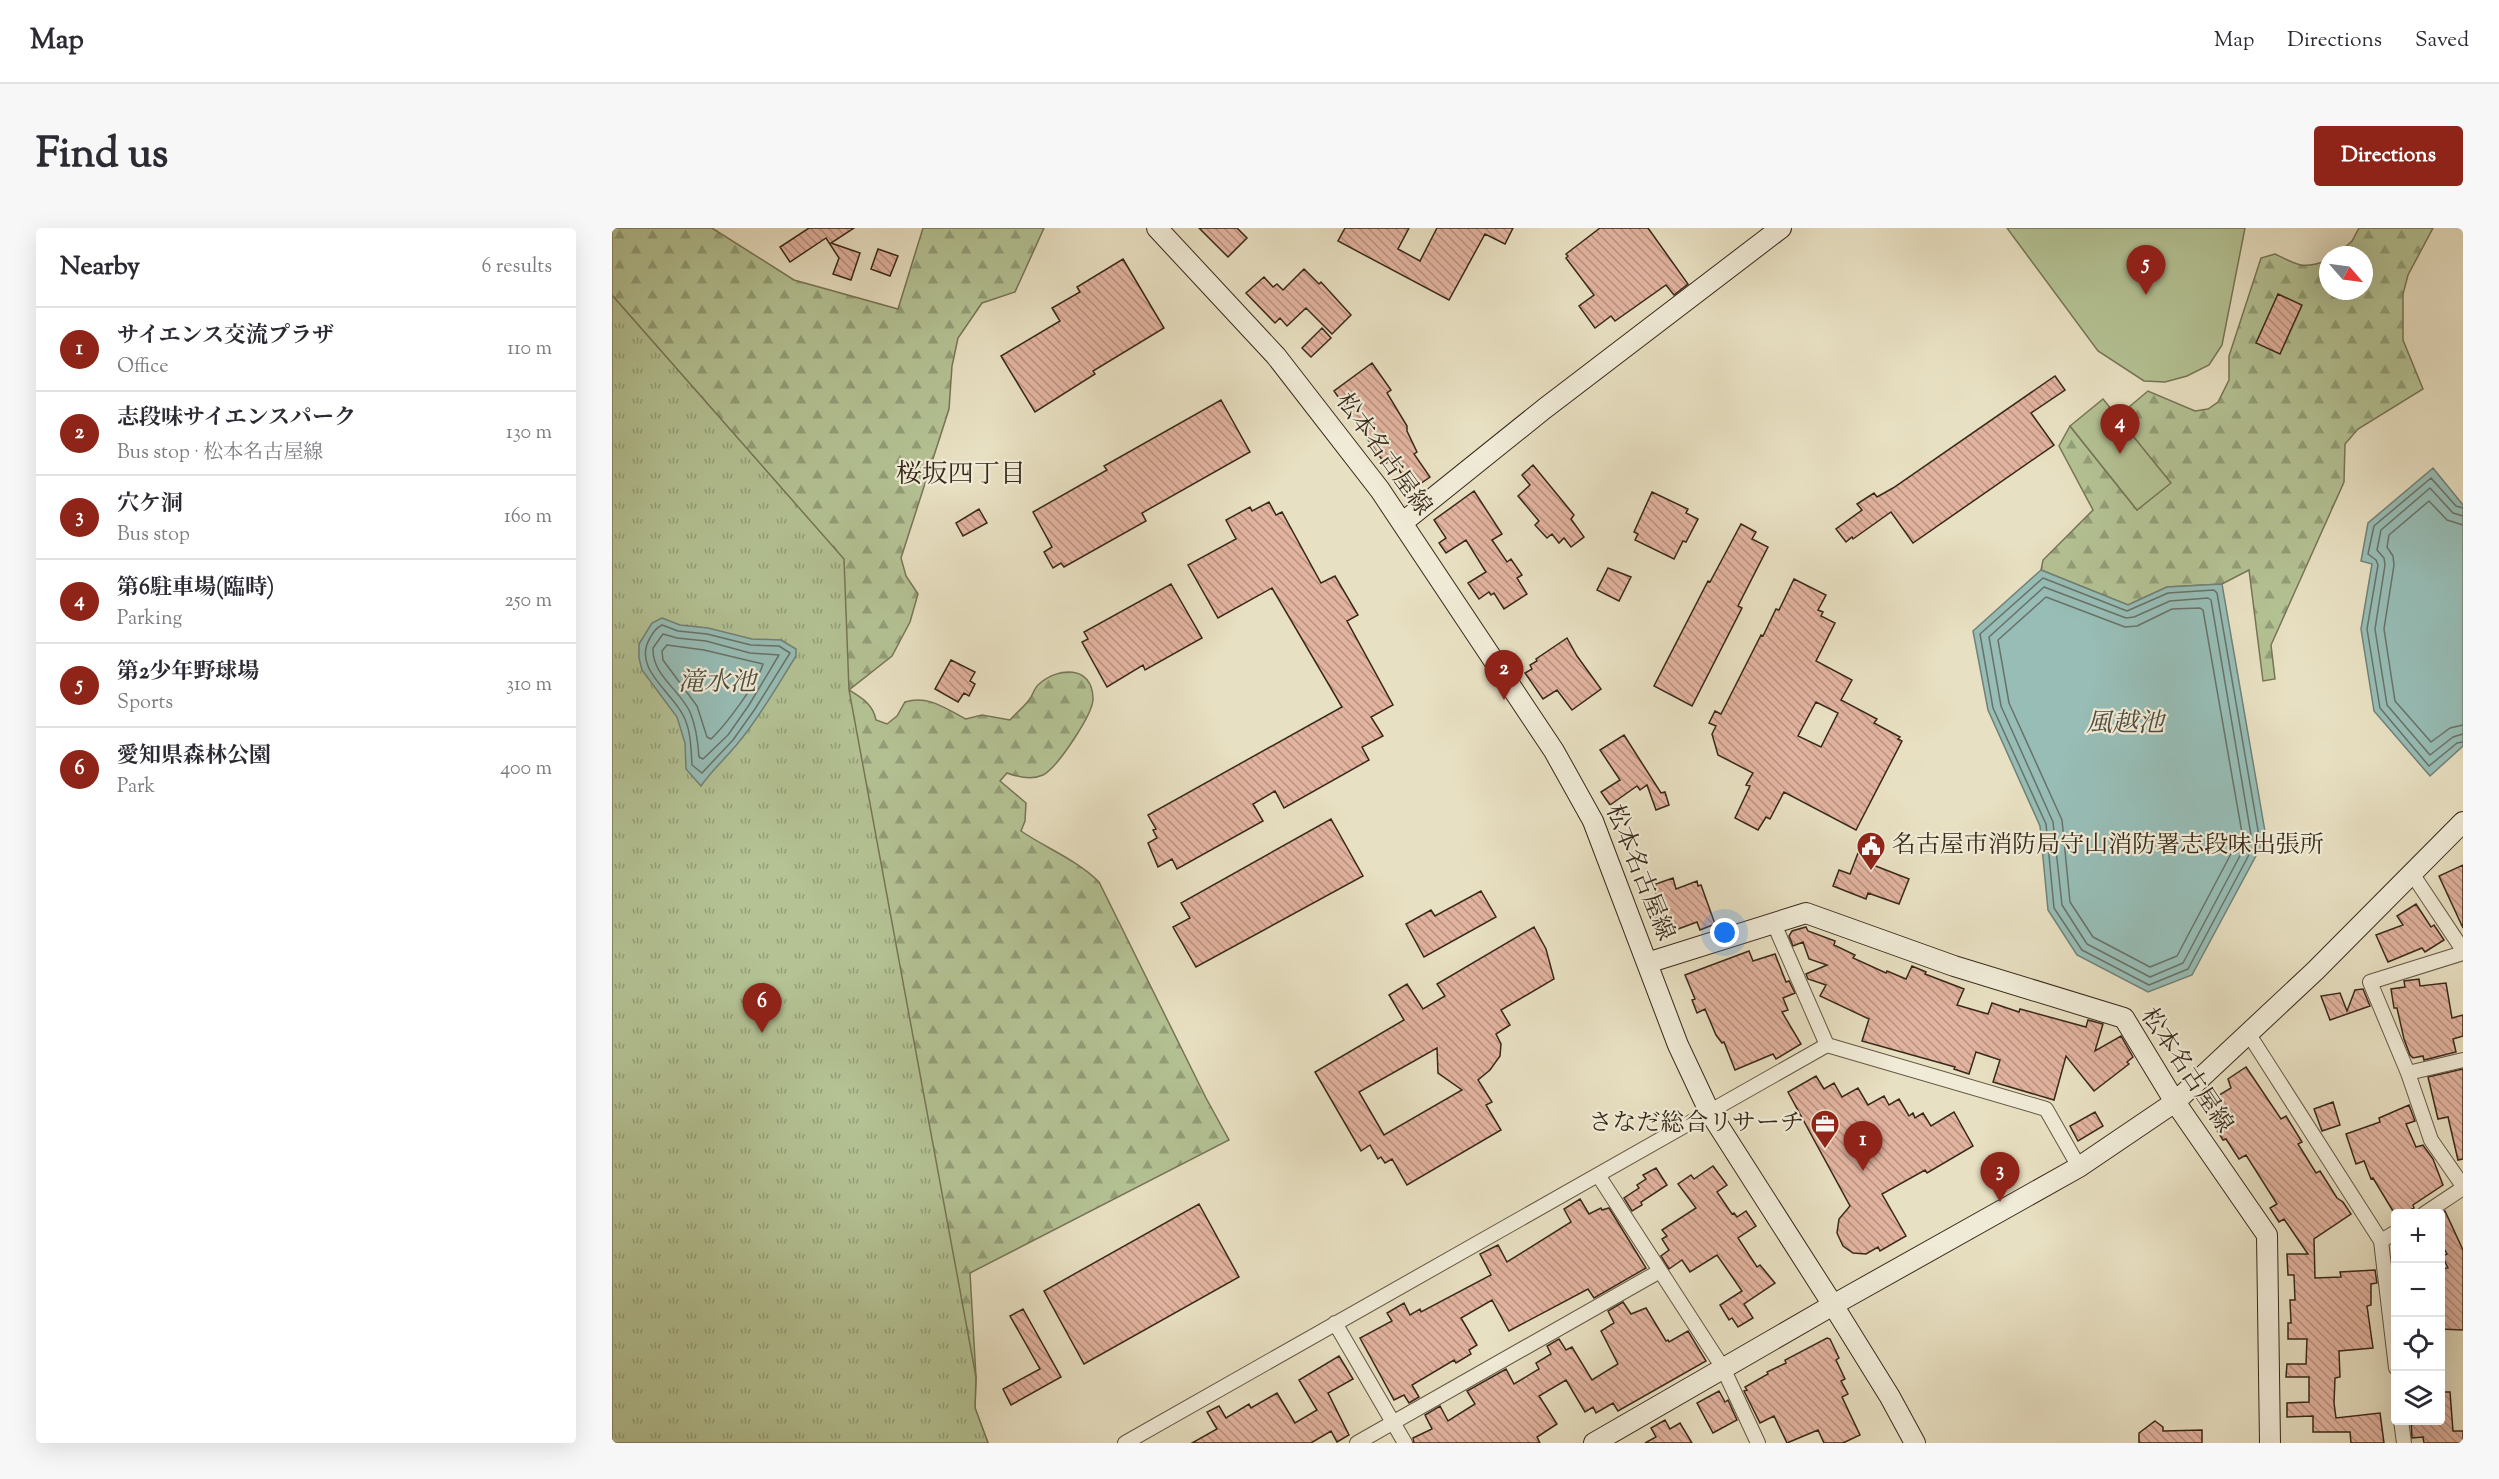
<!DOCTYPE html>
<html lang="en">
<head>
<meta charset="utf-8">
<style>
  body { margin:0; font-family:"Sorts Mill Goudy","Noto Serif JP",serif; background:#f7f7f7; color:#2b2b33 }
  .controls { position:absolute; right:18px; bottom:18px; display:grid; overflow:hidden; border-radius:6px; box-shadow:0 6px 24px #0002 }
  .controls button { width:54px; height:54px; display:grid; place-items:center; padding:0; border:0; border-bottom:2px solid #e1e1e2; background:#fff; color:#2b2b33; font:30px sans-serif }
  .compass { position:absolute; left:1707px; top:18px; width:54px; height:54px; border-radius:50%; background:#fff; box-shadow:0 6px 24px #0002; rotate:118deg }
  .you { position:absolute; left:1113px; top:705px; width:21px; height:21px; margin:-15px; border:4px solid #fff; border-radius:50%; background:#1a73e8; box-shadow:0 0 0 9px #1a73e833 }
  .badge { display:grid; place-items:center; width:39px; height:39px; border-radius:50%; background:#8f2418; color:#fff; font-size:20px; font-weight:700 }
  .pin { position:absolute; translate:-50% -50px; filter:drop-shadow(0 2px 3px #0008) }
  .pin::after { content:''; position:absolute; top:32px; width:21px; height:18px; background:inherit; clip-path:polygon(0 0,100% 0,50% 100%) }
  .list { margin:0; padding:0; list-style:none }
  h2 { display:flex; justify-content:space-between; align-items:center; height:78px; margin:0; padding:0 24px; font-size:26px }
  h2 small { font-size:20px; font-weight:400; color:#7c7c81 }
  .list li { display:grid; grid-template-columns:39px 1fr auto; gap:18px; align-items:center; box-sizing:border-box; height:84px; padding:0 24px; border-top:2px solid #e1e1e2 }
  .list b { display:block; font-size:22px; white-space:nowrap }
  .list p { margin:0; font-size:20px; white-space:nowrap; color:#7c7c81 }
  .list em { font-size:20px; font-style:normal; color:#7c7c81 }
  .icon { flex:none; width:33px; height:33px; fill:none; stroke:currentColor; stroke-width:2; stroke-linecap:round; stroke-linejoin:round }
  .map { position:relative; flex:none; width:1851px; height:1215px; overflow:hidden; border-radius:6px }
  header { display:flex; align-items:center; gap:36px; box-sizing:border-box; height:84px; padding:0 30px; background:#fff; border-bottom:2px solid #e1e1e2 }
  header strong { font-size:28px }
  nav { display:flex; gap:33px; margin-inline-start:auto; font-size:21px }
  .intro { display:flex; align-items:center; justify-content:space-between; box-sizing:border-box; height:144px; padding:0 36px }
  h1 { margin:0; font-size:42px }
  .button { padding:15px 27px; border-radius:6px; background:#8f2418; color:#fff; font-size:21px; font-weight:700 }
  main { display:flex; gap:36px; padding:0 36px }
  aside { flex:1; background:#fff; border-radius:6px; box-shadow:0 6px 24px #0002 }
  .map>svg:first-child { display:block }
  .forest { fill:url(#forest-firs); stroke:#767556; stroke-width:1.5 }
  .park { fill:url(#park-tufts); stroke:#767556; stroke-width:1.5 }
  .pitch { fill:#b4c294; stroke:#767556; stroke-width:1.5 }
  .water { fill:#97bdb6; stroke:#718177; stroke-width:1.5 }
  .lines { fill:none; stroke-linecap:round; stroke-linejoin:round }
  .shore { stroke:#687268; stroke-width:1.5 }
  .building { fill:url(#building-back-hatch); stroke:#382819; stroke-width:1.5; fill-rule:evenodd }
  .street-casing { stroke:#645643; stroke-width:16 }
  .secondary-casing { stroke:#382819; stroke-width:22 }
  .street { stroke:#f0ebd7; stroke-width:14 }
  .secondary { stroke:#f0ebd7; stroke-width:20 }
  .labels { text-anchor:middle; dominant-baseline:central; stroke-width:4.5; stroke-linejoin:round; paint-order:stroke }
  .street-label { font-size:24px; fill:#382819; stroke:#f0ebd7 }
  .poi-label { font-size:24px; fill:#382819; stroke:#f0ebd7; text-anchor:start }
  .neighbourhood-label { font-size:26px; fill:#382819; stroke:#f0ebd7 }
  .water-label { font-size:26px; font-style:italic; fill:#504d40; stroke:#f0ebd7 }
</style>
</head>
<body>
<header>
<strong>Map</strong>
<nav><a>Map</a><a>Directions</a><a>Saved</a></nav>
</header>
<div class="intro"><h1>Find us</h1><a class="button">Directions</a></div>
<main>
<aside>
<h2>Nearby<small>6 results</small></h2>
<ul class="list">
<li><span class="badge">1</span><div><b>サイエンス交流プラザ</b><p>Office</p></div><em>110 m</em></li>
<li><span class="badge">2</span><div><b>志段味サイエンスパーク</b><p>Bus stop · 松本名古屋線</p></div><em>130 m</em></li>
<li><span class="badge">3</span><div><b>穴ケ洞</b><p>Bus stop</p></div><em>160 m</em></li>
<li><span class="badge">4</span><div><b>第6駐車場(臨時)</b><p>Parking</p></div><em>250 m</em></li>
<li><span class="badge">5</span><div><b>第2少年野球場</b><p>Sports</p></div><em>310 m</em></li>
<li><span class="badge">6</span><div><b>愛知県森林公園</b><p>Park</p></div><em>400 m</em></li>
</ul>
</aside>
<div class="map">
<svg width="1851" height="1215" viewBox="0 0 1851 1215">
  <defs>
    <pattern id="forest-firs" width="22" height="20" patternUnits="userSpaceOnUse" patternTransform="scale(1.5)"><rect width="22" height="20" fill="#b4c294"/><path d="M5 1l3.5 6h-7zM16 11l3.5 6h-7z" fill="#939e78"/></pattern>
    <pattern id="park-tufts" width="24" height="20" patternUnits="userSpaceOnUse" patternTransform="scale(1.5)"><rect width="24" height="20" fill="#b4c294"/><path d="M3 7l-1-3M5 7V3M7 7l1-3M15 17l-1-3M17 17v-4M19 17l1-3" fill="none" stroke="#939e78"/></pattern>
    <pattern id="building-back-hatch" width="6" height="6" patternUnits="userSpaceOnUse" patternTransform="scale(1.5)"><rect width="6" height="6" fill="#e2b39f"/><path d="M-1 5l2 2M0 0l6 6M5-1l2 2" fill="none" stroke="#b89281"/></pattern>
  </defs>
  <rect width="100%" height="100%" fill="#e8e0c2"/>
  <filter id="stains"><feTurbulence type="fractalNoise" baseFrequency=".00333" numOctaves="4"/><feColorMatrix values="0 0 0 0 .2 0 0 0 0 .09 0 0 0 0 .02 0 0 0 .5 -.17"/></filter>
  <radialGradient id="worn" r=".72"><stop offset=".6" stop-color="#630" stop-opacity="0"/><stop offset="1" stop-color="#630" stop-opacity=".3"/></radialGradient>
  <path class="forest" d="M0 0H100L182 52 286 81 311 0H432L403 64 370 75 346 110 340 138 337 181 289 330 294 348 306 366 298 394 280 428 237 462C250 470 261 476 264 492L275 496 285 488 293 474C317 467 332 480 354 491L370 487 398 492C404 485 412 479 417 472 421 467 422 460 427 456 446 439 480 437 481 470 482 485 445 540 431 547 420 552 406 549 395 545L388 553 414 575 413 593 409 603C434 620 465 632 487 654L594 870 617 912 358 1045 364 1149 363 1180 376 1215H0Z
    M1747 0H1821L1796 47 1791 66V112L1811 161 1746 201 1733 216 1732 254 1659 417 1663 451 1651 453 1637 342 1610 356 1555 359 1516 377 1429 342 1431 332 1481 282 1447 218 1458 198 1525 282 1558 255 1505 189 1536 163 1583 183 1596 181 1606 174 1617 152V128L1649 30 1663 26C1686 37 1691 42 1716 32V63H1752V27H1725L1740 13Z"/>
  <path class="park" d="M0 67 232 331 237 462 364 1149 363 1180 376 1215H0Z"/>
  <path class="pitch" d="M1395 0H1633L1610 117 1597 137 1575 148 1553 154 1532 153 1486 123Z
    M1491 171 1559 255 1525 282 1458 198Z"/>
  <path class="water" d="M1821 240 1851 277V518L1818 548 1762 483 1749 401 1760 336 1749 333 1756 295Z
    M1429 342 1516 377 1555 359 1610 356 1654 609 1580 747 1536 764 1465 727 1436 682 1428 598 1376 482 1361 403Z
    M50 390 68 397 96 400 140 411 169 412 184 421V428C165 458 148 489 126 515 114 530 100 542 89 558L74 541 73 515 65 489 30 442 27 430V416L40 395Z"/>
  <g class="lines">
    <path class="shore" d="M1851 280 1844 278 1819 250 1762 298 1756 326 1764 332 1766 337 1755 401 1768 480 1817 538 1845 515 1851 514
      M1851 288 1841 285 1818 260 1769 302 1765 322 1772 330 1773 337 1763 401 1775 477 1818 527 1841 509 1851 506
      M1851 297 1835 292 1817 273 1777 307 1775 319 1781 328 1782 337 1772 401 1783 473 1819 514 1838 500 1851 497
      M1431 350 1515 383 1556 365 1602 362 1605 365 1647 608 1576 741 1537 757 1470 722 1442 680 1434 596 1381 480 1368 406Z
      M1432 359 1514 390 1522 389 1558 373 1596 370 1599 372 1639 607 1571 735 1538 749 1475 716 1450 677 1441 594 1389 478 1377 409Z
      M1434 369 1513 399 1525 398 1560 381 1588 380 1591 382 1630 605 1565 728 1538 739 1481 709 1458 674 1450 592 1397 475 1386 412Z
      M50 397 66 403 95 406 139 417 167 418 178 425 143 481 121 512 90 545 80 537C79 520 79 502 71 487 59 463 20 440 38 410 41 404 44 400 50 397Z
      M51 406 65 410 94 413 138 425 167 427 137 477 116 507 91 531 87 529C86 514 84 498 78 484 67 461 40 447 41 420Z
      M55 417 92 422 151 436C146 454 113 498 99 511L95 509 85 478 51 432 50 423Z"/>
  </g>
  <path class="building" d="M197 0H242L219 15 248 25 239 52 221 46 227 30 214 10 178 34 168 19Z
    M587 0H625L635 10 616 29Z
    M733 0H797L786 21 808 33 825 0H901L893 16 873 6 837 72 726 13Z
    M988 0H1036L1076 56 1062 67 1054 57 1003 93 999 88 983 100 967 78 982 67 954 30 956 28 954 26Z
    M266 21 286 28 278 48 259 41Z
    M511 31 552 100 481 143 483 146 423 184 389 128 448 93 440 80 468 64 465 59Z
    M692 41 707 56 709 54 739 87 720 106 694 80 675 98 668 90 663 95 634 65 652 49 661 59 665 56 671 62Z
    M1666 66 1690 77 1668 126 1644 115Z
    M710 100 719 110 699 129 690 120Z
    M760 135 779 162 775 165 795 198V203L805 224 802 226 818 249 802 260 799 255 797 257 780 231 773 236 722 163Z
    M1443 148 1453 162 1419 185 1442 217 1301 315 1279 284 1241 311 1240 309 1234 314 1224 301 1250 282 1245 276 1262 265 1265 269 1281 260Z
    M609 172 638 224 530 285 534 293 452 339 449 335 441 340 432 324 440 319 421 284 495 242 492 238Z
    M921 237 962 287 959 291 972 309 959 319 952 310 947 315 940 306 935 310 923 297 927 293 906 268 918 257 910 247Z
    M862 263 890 306 880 312 895 334 899 331 910 347 905 350 915 366 892 381 882 365 879 367 877 364 867 371 856 355 874 344 854 312 834 325 827 315 834 310 822 292Z
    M1040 264 1076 281 1074 285 1086 291 1074 314 1071 313 1062 331 1023 312 1026 306 1022 304Z
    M657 274 664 287 670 284 709 355 723 348 746 387 735 393 781 477 759 489 771 508 750 519 757 532 672 580 663 563 641 576 651 593 565 641 560 631 546 639 536 615 545 610 541 602 544 601 536 587 730 479 660 360 606 390 576 337 624 311 614 292 638 279 640 283Z
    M367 281 375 295 351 308 344 295Z
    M1129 296 1144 304 1140 311 1156 319 1126 378 1130 380 1080 478 1042 458 1096 353 1098 354Z
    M996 340 1019 349 1007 373 985 362Z
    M1182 351 1214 367 1206 382 1211 384 1209 388 1223 395 1204 433 1240 452 1229 472 1265 491 1262 495 1288 509 1286 511 1290 513 1244 602 1172 564 1158 591 1154 589 1146 602 1123 590 1138 558 1134 557 1141 545 1106 527 1100 506 1104 498 1097 495 1103 483 1109 486 1149 407 1151 408 1164 381 1167 382ZM1204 474 1226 485 1209 519 1186 508Z
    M559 356 590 410 533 442 531 437 495 459 470 414 476 411 472 404Z
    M955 410 965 428 989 461 960 482 945 462 931 471 913 445 920 441 918 437 925 433 924 431Z
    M339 432 363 444 358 453 363 456 357 468 352 465 346 474 323 461Z
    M1012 507 1049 565 1053 564 1057 577 1044 582 1035 557 1028 562 1025 558 998 577 989 564 1008 552 988 522Z
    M719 591 751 648 584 739 561 699 578 690 569 675Z
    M1246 625 1263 632 1261 637 1297 651 1287 676 1256 665 1254 671 1221 658 1227 642 1238 646Z
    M1851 637V700L1827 648Z
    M1061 650 1064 661 1085 653 1086 658 1089 657 1103 696 1088 702 1085 694 1050 707 1043 689 1051 687 1041 657Z
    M869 663 884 689 812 729 794 696 819 682 823 688Z
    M1804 676 1819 699 1822 697 1832 712 1813 724 1810 720 1776 734 1764 707 1791 697 1785 688Z
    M922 699 934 721 942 751 889 782 898 797 884 806 889 816 888 828 878 842 866 852 880 874 874 877 889 902 795 957 780 931 773 935 769 929 766 931 758 917 749 923 703 844 792 792 777 767 795 756 811 781 833 768 825 756ZM825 820 826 845 850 862 772 907 747 864Z
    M1194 699 1196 703 1223 713 1222 717 1243 727 1241 730 1274 745 1275 743 1294 751 1300 738 1314 744 1313 746 1352 761 1345 777 1376 786 1380 775 1407 784 1408 781 1474 799 1476 792 1491 796 1483 823 1509 808 1521 829 1515 834 1517 836 1482 863 1454 828 1442 872 1381 854 1388 832 1364 824 1357 846 1342 841 1343 839 1250 813 1257 791 1208 768 1214 757 1196 751 1194 746 1215 737 1197 731 1191 714 1181 718 1177 708 1180 703Z
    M1137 723 1141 733 1163 726 1174 754 1177 753 1183 765 1171 770 1176 782 1170 784 1189 816 1164 831 1161 826 1123 842 1112 814 1110 815 1104 807 1093 781 1085 785 1080 772 1083 771 1073 747Z
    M1807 751 1808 758 1834 755 1840 790 1851 787V808L1841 811 1844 824 1812 832 1811 828 1801 830 1798 827 1792 811 1785 780H1782L1779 761 1793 759 1792 753Z
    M1751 761 1758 778 1718 792 1709 768 1728 765 1735 783 1743 762Z
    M1634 839 1669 891 1674 888 1690 914 1686 916 1704 945 1708 943 1725 970 1731 974 1739 986 1702 1011 1703 1050 1729 1049 1728 1044 1763 1042 1765 1055 1759 1056V1077L1755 1078 1761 1120 1727 1123 1728 1149 1723 1150 1722 1175 1724 1190 1768 1185 1772 1215H1739L1738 1204H1701V1188L1675 1189V1175L1697 1174V1149H1674L1675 1136H1694L1695 1111H1676V1095H1679L1678 1072H1683L1682 1047H1676L1675 1026H1696L1672 991 1667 994 1658 980 1665 976 1634 927 1627 931 1614 911 1611 912 1591 880V877L1619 860 1616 851Z
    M1851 841V931L1846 932 1836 889 1826 891 1816 849Z
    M1204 848 1212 861 1222 855 1230 869 1246 860 1256 877 1272 868 1277 877 1287 871 1297 888 1301 885 1303 890 1311 885 1319 898 1342 884 1361 918 1315 945 1313 942 1270 966 1294 1008 1268 1023 1266 1019 1254 1026 1241 1025 1231 1018 1225 1005 1227 991 1238 978 1176 864Z
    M1721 874 1728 897 1710 903 1702 881Z
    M1797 877 1803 893 1794 896 1804 919 1811 917 1821 931 1831 957 1801 977 1802 980 1792 986H1784V988L1761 950 1759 951 1752 933 1744 936 1734 906 1768 894 1767 890Z
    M1483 884 1491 898 1466 913 1458 898Z
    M1101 938 1115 957 1105 964 1120 986 1122 985 1125 989 1134 983 1144 998 1126 1010 1145 1039 1148 1037 1163 1055 1132 1076 1141 1090 1126 1099 1120 1090 1117 1092 1108 1077 1130 1063 1105 1027 1078 1044 1070 1032 1057 1041 1049 1028 1057 1022 1050 1011 1055 1008 1050 1002 1084 980 1066 956 1079 947 1082 951Z
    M1044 940 1055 957 1029 974 1030 977 1020 983 1012 970 1027 960 1025 957 1034 951 1031 947Z
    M968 971 977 986 989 980 990 982 997 980 1034 1040 982 1070 976 1061 897 1103 880 1072 849 1090 865 1117 857 1122 859 1126 844 1135 842 1132 800 1157 807 1169 797 1175 792 1167 782 1172 748 1110 780 1093 775 1085 792 1075 798 1087 808 1081 809 1084 879 1047 868 1026 886 1017 895 1034 959 994 952 981Z
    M587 976 627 1049 472 1136 432 1063Z
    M1833 983 1851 1022V1102L1828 1101V1041L1836 1040 1830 1028 1835 1026 1828 1013V986Z
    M1011 1074 1019 1086 1034 1080 1054 1113 1056 1112 1057 1114 1076 1103 1094 1133 1006 1183 1001 1175 984 1185 981 1179 973 1184 954 1152 927 1168 945 1196 925 1209 928 1215H802L801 1210 820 1201 813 1187 828 1178 836 1193 863 1176 855 1163 894 1141 902 1156 927 1141 924 1135 939 1126 935 1118 947 1111 954 1122 960 1119 980 1152 1006 1136 989 1103 1002 1095 996 1083Z
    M411 1081 449 1149 399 1177 391 1161 428 1141 398 1088Z
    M1215 1110 1218 1111 1227 1130 1224 1132 1233 1151 1229 1153 1236 1166 1230 1169 1248 1207 1231 1215H1212L1206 1202 1175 1215 1162 1188 1148 1195 1132 1163 1135 1162 1133 1159 1156 1146 1155 1144 1174 1135 1173 1132Z
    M727 1128 741 1151 716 1165 737 1207 725 1214 719 1203 699 1215H580L605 1201 595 1184 607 1178 614 1190 637 1176 639 1180 665 1165 683 1195 705 1182 687 1152Z
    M1107 1163 1113 1174 1116 1172 1125 1192 1101 1205 1085 1175Z
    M1828 1164H1838L1841 1203H1851V1215H1812L1811 1209 1800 1210 1799 1192H1828Z
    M1053 1192 1058 1201 1068 1195 1080 1215H1033L1044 1209 1039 1200Z
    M1543 1193 1551 1199V1203L1590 1202V1215H1527V1205Z"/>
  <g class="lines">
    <g class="street-casing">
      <path id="street" d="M1799 644 1851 722
        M1162 696 1215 817
        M1851 725 1758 754 1796 845 1819 912 1851 958
        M1636 805 1769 1013 1784 1140
        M1796 845 1851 832
        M986 947 1111 1140 1146 1215
        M1812 986 1851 960
        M1769 1013 1784 1004
        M723 1095 793 1215
        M1789 1192 1792 1215
        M513 1215 1215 817 1434 881 1467 939
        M745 1215 1048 1043"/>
    </g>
    <g class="secondary-casing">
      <path id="secondary" d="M545 0 664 128 768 262 942 523 981 593 1066 817 1097 883 1221 1077 1467 939 1563 874 1703 743 1851 594
        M790 295 932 181 1169 0
        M1035 735 1194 685 1342 738 1512 790 1563 874 1655 1007 1658 1215
        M982 1215 1221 1077 1278 1169 1303 1215"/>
    </g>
    <use href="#street" class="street"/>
    <use href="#secondary" class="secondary"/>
  </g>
  <defs>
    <g id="civic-pin" transform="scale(1.5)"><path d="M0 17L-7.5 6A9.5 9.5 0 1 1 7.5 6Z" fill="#8f2418" stroke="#f0ebd7"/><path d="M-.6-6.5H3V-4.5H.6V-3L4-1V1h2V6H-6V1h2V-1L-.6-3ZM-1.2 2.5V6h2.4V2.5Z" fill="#fff"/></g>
    <g id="office-pin" transform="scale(1.5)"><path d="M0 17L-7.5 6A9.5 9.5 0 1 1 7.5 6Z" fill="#8f2418" stroke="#f0ebd7"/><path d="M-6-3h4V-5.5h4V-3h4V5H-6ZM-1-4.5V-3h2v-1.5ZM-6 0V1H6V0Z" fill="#fff"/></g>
  </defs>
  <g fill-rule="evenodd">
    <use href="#civic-pin" x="1259" y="618"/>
    <use href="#office-pin" x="1213" y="896"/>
  </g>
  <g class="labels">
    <g class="street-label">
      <text transform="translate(771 227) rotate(54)">松本名古屋線</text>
      <text transform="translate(1027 645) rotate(68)">松本名古屋線</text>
      <text transform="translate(1574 843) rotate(56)">松本名古屋線</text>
    </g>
    <g class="poi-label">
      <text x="1280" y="618">名古屋市消防局守山消防署志段味出張所</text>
      <text x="1192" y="896" text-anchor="end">さなだ総合リサーチ</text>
    </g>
    <g class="neighbourhood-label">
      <text x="349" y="247">桜坂四丁目</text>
    </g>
    <g class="water-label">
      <text x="105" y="455">滝水池</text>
      <text x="1513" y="496">風越池</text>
    </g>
  </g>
  <rect width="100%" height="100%" filter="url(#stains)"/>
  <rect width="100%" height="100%" fill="url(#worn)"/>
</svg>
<div class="controls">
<button>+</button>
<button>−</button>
<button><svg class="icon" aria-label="locate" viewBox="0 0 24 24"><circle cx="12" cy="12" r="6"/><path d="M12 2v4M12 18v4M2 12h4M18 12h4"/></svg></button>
<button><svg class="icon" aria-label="layers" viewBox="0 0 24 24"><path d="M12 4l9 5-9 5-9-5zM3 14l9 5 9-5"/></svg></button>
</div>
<svg class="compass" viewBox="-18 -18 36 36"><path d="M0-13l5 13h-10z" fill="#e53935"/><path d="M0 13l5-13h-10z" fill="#7c7c81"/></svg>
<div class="you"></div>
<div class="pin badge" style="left:1251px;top:943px">1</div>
<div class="pin badge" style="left:892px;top:472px">2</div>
<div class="pin badge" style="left:1388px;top:974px">3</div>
<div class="pin badge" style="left:1508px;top:226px">4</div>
<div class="pin badge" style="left:1534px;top:67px">5</div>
<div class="pin badge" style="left:150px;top:805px">6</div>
</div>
</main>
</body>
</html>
